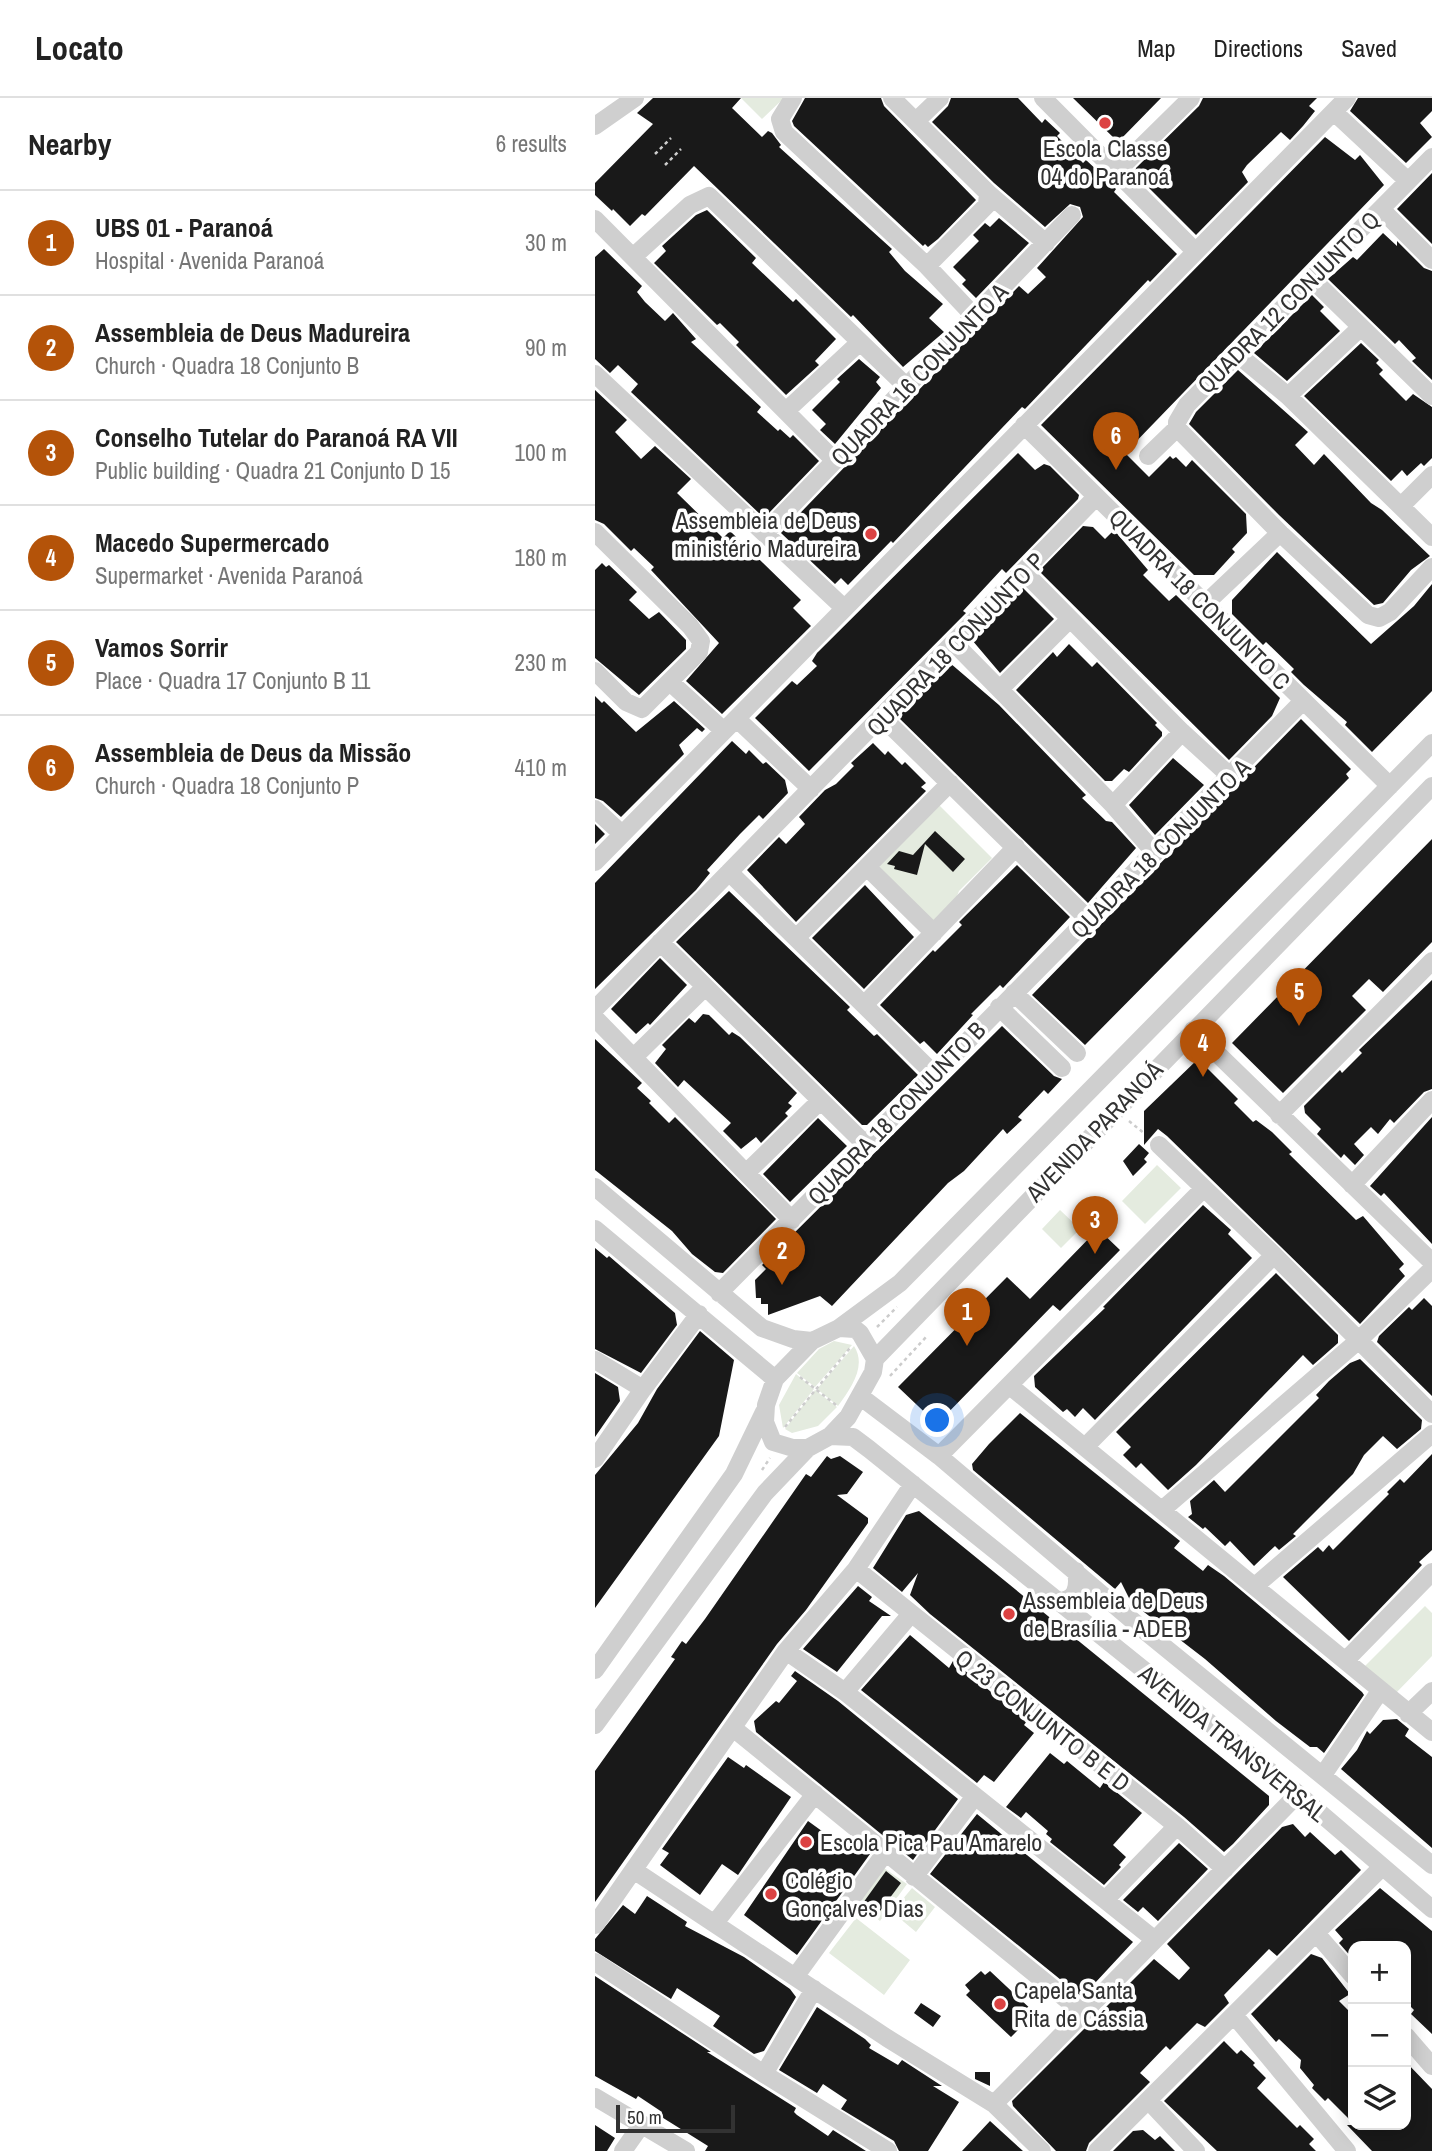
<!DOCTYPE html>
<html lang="en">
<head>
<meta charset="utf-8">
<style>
  body { margin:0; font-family:"Archivo Narrow",sans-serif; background:#f6f6f6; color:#222 }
  .controls { position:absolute; right:21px; bottom:21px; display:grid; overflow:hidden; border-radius:14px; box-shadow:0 4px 18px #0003 }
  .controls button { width:63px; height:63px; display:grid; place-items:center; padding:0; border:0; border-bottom:2px solid #e0e0e0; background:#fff; color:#222; font:35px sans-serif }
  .scale { position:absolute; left:21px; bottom:18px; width:119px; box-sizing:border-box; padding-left:7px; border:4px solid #323232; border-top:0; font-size:19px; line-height:24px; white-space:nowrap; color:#323232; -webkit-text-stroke:5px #fff; paint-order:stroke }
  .you { position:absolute; left:343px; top:1323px; width:24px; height:24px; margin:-18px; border:5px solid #fff; border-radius:50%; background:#1a73e8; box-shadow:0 0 0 10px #1a73e833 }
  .badge { display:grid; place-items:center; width:46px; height:46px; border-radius:50%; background:#b45309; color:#fff; font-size:23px; font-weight:700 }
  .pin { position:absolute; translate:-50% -58px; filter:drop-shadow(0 2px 4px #0008) }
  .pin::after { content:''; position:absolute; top:37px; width:24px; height:21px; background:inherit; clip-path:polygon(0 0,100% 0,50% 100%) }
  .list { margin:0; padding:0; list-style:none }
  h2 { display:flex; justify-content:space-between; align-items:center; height:91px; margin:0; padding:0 28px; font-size:30px }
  h2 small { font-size:23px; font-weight:400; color:#767676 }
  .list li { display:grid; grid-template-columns:46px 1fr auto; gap:21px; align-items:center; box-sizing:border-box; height:105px; padding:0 28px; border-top:2px solid #e0e0e0 }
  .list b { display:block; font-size:26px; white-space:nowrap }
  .list p { margin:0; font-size:23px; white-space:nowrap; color:#767676 }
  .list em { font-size:23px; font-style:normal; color:#767676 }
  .icon { flex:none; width:38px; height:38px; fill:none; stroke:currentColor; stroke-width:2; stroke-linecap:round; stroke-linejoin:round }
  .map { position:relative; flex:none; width:837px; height:2053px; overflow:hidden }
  header { display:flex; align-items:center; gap:42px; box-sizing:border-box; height:98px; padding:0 35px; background:#fff; border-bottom:2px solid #e0e0e0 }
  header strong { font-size:33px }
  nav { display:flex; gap:38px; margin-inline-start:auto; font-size:24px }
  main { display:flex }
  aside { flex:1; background:#fff }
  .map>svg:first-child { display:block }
  .green { fill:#e4ebdf }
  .building { fill:#191919 }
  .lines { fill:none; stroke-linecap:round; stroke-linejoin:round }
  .path { stroke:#ccc; stroke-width:2.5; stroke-dasharray:3.5 3.5; stroke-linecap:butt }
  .minor { stroke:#cfcfcf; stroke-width:18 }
  .poi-dot { fill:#dc4242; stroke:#fff; stroke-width:2.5 }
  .labels { text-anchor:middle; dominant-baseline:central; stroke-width:7; stroke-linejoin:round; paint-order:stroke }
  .poi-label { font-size:24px; fill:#323232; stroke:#fff; text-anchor:start }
  .street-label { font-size:24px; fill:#323232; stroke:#fff }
</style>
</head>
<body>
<header>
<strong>Locato</strong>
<nav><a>Map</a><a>Directions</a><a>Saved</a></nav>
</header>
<main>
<aside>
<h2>Nearby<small>6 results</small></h2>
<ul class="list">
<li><span class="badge">1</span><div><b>UBS 01 - Paranoá</b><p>Hospital · Avenida Paranoá</p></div><em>30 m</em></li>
<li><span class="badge">2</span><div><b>Assembleia de Deus Madureira</b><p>Church · Quadra 18 Conjunto B</p></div><em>90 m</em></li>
<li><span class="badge">3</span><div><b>Conselho Tutelar do Paranoá RA VII</b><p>Public building · Quadra 21 Conjunto D 15</p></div><em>100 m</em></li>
<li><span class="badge">4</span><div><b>Macedo Supermercado</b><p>Supermarket · Avenida Paranoá</p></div><em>180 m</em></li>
<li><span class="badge">5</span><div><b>Vamos Sorrir</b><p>Place · Quadra 17 Conjunto B 11</p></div><em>230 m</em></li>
<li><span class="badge">6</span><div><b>Assembleia de Deus da Missão</b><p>Church · Quadra 18 Conjunto P</p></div><em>410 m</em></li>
</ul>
</aside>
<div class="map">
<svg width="837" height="2053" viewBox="0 0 837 2053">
  <rect width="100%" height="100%" fill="#fff"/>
  <path class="green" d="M146 0H189L167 21Z
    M344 707 397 760 364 793 358 808 337 828 280 771Z
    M562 1067 586 1090 550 1126 527 1103Z
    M465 1112 485 1131 466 1150 447 1131Z
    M239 1243 257 1247 220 1289 202 1275 224 1251Z
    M259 1248C272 1268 256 1290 243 1308L222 1291Z
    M201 1276 219 1291 188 1330 184 1307Z
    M220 1292 242 1309 223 1328 197 1335 190 1331Z
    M830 1508 837 1515V1558L799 1597 770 1568Z
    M289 1770 312 1786 285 1823 264 1806Z
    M317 1790 340 1809 321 1834 297 1814Z
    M261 1820 315 1862 289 1897 234 1855Z"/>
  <path class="building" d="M58 0H146L137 10 167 39 173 33 177 35 186 47 184 49 297 151 294 154 310 173 348 206 334 220 349 234 308 269 258 217 256 219 99 68 50 118 47 116 35 128 18 111 17 113 0 97V85L58 26 42 15Z
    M210 0H286L289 8 381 102 343 141 333 149 330 146 328 148 199 28 197 23Z
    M356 0H423L447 25 450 21 465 35 462 38 488 65 491 62 505 75 521 91 519 94 582 156 555 184 553 182 430 311 427 309 406 331 298 445 296 443 253 487 246 480 240 486 186 435 424 188 433 196 451 179 442 170 488 119 485 109 475 106 450 129 399 85 337 24 353 8Z
    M478 0H566L523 44Z
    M608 0H722L714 8 720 13 708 28 695 42 686 34 652 67 647 74 653 84 601 137 540 76 541 70 604 8Z
    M763 0H837V13L825 25 837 39 811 65 755 13Z
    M730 39 760 62 765 57 789 87 530 355 554 379 575 358 578 361 581 359 591 369 597 362 651 416 652 435 637 451 640 454 619 477H599L446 327Z
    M837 75V146L802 111Z
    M112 112 161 160 157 165 198 204 201 201 241 241 220 263 224 267 191 297 141 247 144 244 125 225 122 227 59 165 71 153 67 148 101 117Z
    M404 120 434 145 381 200 367 186 371 182 358 169 384 143 378 137 390 125 395 129Z
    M788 135 802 148V143L829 170 837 173V282L817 263 821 260 804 242 800 246 733 181 758 159 762 162Z
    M9 151 47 188 42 194 50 204 70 223 78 215 101 241 96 244 166 309 162 314 183 333 185 331 195 340 198 337 224 363 172 417 167 418 36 294 43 286 23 267 15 275 0 261V159Z
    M717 197 729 209 725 213 745 233 692 283 659 255Z
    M766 245 784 262 781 265 788 272 784 276 811 303 818 296 837 309V360L829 368 826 365 812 378 807 372 796 383 709 298Z
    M264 261 285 279 281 284 286 290 240 346 225 332 231 326 217 312 245 284 242 281Z
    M643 272 713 334 700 347 719 367 729 356 776 405 787 412 835 458 816 472 788 505 779 507 684 417 594 326 601 314Z
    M0 292 32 322 20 334 46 361 60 348 96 381 82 395 128 440 135 433 206 502 198 510 216 528 127 616 91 583 124 545 56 472 59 469 39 450 36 453 9 426 0 422Z
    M423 355 440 372 449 366 455 368 484 397 483 401 411 475 407 471 368 513 371 515 214 673 160 620 197 583 202 587 222 568 217 563 222 555Z
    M488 428 498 429 510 441 519 432 553 472 548 477 574 503 581 497 685 600 677 618 634 662 444 473Z
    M682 454 776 546 819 508 837 486V593L777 654 750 627 752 624 709 587 696 574 699 571 671 544 668 547 637 516V502Z
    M7 465 11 469 14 467 42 494 34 502 54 521 64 514 91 542V551L44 597 0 560V472Z
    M428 490 459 521 405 575 377 542Z
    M474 546 497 569 502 564 562 625 560 627 567 634V638L534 674 529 671 517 683H510L421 592 458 554 462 559Z
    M355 565 404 607 491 697 487 700 511 723 517 724 541 750 493 805 303 619Z
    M0 598 7 605 9 603 41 634 79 603 110 631 107 634 102 630 84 647 89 656 26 719 8 703 0 700Z
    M706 621 756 671 751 676 754 680 490 947 437 897Z
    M137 643 151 656 154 652 168 666 171 664 190 682 193 695 168 721 164 717 145 736 112 772 115 775 101 792 0 891V785Z
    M278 645 290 657 293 653 307 667 310 664 331 685 326 689 331 693 201 824 152 772 184 739 191 746 210 726 204 719 230 692 241 686 259 668 256 665Z
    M578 660 609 687 560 737 534 707Z
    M0 726 10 736 0 746Z
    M340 733 370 761 358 774 330 746 322 777 299 771 300 768 292 766 304 753 318 757Z
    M837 741V844L788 894 774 881 757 898 771 912 688 995 637 945Z
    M422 767 475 819 408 890 405 887 376 916 378 917 342 956 329 943 325 946 285 907 338 852 340 854 367 827 364 824Z
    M270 787 319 839 269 891 217 840Z
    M134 793 255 909 252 912 279 938 282 936 323 977 272 1027H267L81 844Z
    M65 860 92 887 55 927 53 925 41 936 16 911Z
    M837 882V991L829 994 799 1025 795 1021 783 1036 776 1029 759 1046 769 1057 760 1067 749 1056 746 1060 722 1036 726 1031 710 1015 709 1008 745 972 747 975 767 955 764 952Z
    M108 916 114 917 134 937 137 934 145 939 202 995 193 1005 197 1008 190 1015 193 1018 166 1045 161 1039 146 1051 128 1033 136 1025 89 982 83 989 60 965 71 951 67 947 94 920 100 925Z
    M407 928 459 978 467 981 453 996 449 992 423 1019 427 1022 412 1036 408 1031 369 1073 353 1085 237 1208 225 1198 173 1217V1206H166V1200H161L160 1182 171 1171 167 1167Z
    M0 941 47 985 42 990 56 1003 54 1005 74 1025 80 1019 87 1026 181 1121 128 1175 120 1174 97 1156 77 1133 0 1072Z
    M603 961 643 1001 639 1005 658 1024 661 1022 677 1034 697 1054 694 1056 761 1122 768 1118 809 1166 804 1171 810 1178 765 1226 572 1038 563 1031 549 1047V1013Z
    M837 1019V1146L789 1095 786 1098 775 1088Z
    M223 1020 252 1048 195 1104 168 1076Z
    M544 1046 554 1055 549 1061 552 1064 538 1078 528 1063Z
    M608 1107 636 1132 633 1136 657 1160 500 1322 488 1310 480 1319 472 1311 468 1314 440 1289 439 1278 510 1210 508 1209Z
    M503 1131 525 1152 465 1213 458 1207 342 1326 303 1289 412 1179 435 1201Z
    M0 1150 12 1160 14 1158 80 1215 82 1227 46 1275 0 1251Z
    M681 1175 743 1237V1245L718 1267 708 1257 601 1367 573 1392 546 1365 541 1370 528 1357 536 1349 521 1334Z
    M829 1200 837 1208V1298L782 1244 784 1238 814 1209 817 1212Z
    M105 1233 139 1262 124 1338 0 1510V1377L43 1325 62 1291Z
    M765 1261 827 1322 826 1331 802 1351 788 1338 769 1357 758 1376 698 1436 701 1438 684 1452 680 1448 659 1468 635 1443 630 1448 610 1429 608 1431 593 1419 597 1416 595 1403 619 1382 630 1394 724 1300 721 1297 734 1283 755 1265Z
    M0 1275 23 1289 25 1303 0 1339Z
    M425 1315 585 1443 579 1450 608 1473 613 1467 629 1478 767 1594 769 1597 729 1655 722 1649H715L681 1623 610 1561 536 1504 526 1484 520 1491 378 1372 377 1366 394 1346Z
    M837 1356V1452L824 1464 827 1467 754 1543 688 1479 723 1449 728 1454 734 1447 738 1452 794 1396 792 1394 805 1381 809 1385Z
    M232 1358 236 1361 245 1358 268 1374 252 1396 242 1397 273 1420V1425L211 1512 182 1546 0 1804V1673L80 1561 76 1559 87 1543 91 1546 110 1521 211 1376 216 1379Z
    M324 1413 674 1698V1707L638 1746 629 1754 589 1719 335 1516 315 1497 323 1475 307 1494 278 1470 311 1417Z
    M263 1488 277 1499 274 1503 296 1518H287L242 1574 208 1551Z
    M315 1537 354 1570 358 1563 432 1623 429 1627 439 1635 399 1684 389 1677 382 1685 266 1592Z
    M200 1573 243 1603 363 1701 318 1762 161 1634 159 1623 181 1603 184 1605 202 1583 196 1578Z
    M802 1621 814 1631 810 1638 837 1659V1750L746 1671 762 1652 772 1633 775 1636 788 1622Z
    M455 1655 469 1666 472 1663 505 1690 509 1684 547 1715 518 1747 531 1759 524 1767 526 1769 509 1787 455 1744 457 1741 451 1736 453 1733 431 1714 426 1720 411 1709Z
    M133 1659 149 1670 151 1667 196 1699 143 1777 127 1766 105 1797 65 1767 74 1755 67 1751Z
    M382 1716 538 1844 487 1899 335 1776Z
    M213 1723 242 1744 256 1751 261 1745 275 1756 202 1857 149 1817Z
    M698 1726 710 1739 715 1734 740 1757 746 1752 766 1772 682 1858 674 1851 629 1897 634 1905 610 1929 602 1925 575 1952 571 1948 545 1975 555 1984 494 2045 491 2053H461L418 2008 417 2003 559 1861 584 1882 595 1870 572 1846 687 1729Z
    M584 1745 613 1771 563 1823 548 1809 543 1814 528 1802Z
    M291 1773 306 1785 282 1817 268 1805Z
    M785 1790 837 1833V1936L816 1916 819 1912 811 1904V1848H758V1861L744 1845 748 1841 740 1832Z
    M52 1798 92 1824 90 1828 149 1859 195 1891 201 1899 169 1953 159 1956 118 1928 125 1918 82 1890 76 1901 0 1853V1841L28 1807 40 1816Z
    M716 1856 727 1860 755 1896 744 1903 758 1917V2025L733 2000 730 2003 717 1990 719 1987 705 1970 706 1962 684 1941 681 1944 656 1916Z
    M386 1873 390 1877 395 1873 440 1915 416 1939 371 1897 375 1893 370 1887Z
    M0 1878 116 1954H112L201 2010 199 2014 202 2017 233 2038 238 2032 271 2053H110L113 2048 65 2018 67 2014 43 1998 41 2001 0 1978Z
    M326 1905 346 1918 338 1929 319 1915Z
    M222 1909 270 1941 276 1947 274 1950 303 1967 307 1962 347 1988H338L364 2004 333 2053H304L299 2043 246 2011 252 2002 228 1986 222 1995 184 1972Z
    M629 1943 642 1956 646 1952 660 1965 658 1967 671 1980 662 1990 702 2030 705 2027 719 2041 714 2046 721 2053H622L569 2003Z
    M811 1964 837 1991V2053H777L752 2027H811Z
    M380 1974H395V1988L380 1981Z
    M395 2023 428 2053H367Z
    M0 2027 20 2040 12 2053H0Z
    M548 2032 560 2042 565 2038 580 2053H518L538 2033Z"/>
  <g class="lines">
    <path class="path" d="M60 56 76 40
      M70 67 86 51
      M534 1023 550 1036
      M282 1229 302 1209
      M295 1278 332 1238
      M205 1279 241 1307
      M190 1329 255 1250
      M167 1372 175 1360"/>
    <path class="minor" d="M198 0 185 21 189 34 332 168 380 219
      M297 0 393 95 451 145
      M448 0 600 153
      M739 14 813 83
      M321 23 345 0
      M0 28 40 0
      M837 59 592 307 582 324V330L685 435 773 517 784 520 795 514 837 469
      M522 73 596 0
      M786 111 837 162
      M0 121 240 363
      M38 159 95 107 114 98 312 289
      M332 168 392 107 393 95
      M717 181 837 298
      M642 256 693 298 837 439
      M0 276 249 510
      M693 298 766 229
      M192 312 265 244
      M429 327 795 688
      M553 358 582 330
      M806 408 837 377
      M0 434 95 528 106 543 104 554 47 611 31 604 0 573
      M170 435 477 117
      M430 475 587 634 635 678
      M610 506 685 435
      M360 546 518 707 560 755
      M76 585 129 633
      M405 591 474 522
      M288 620 494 822
      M142 621 216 691
      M518 707 587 634
      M0 711 27 736
      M0 764 752 0
      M273 770 339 835
      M134 774 339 976
      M202 839 355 685
      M65 844 270 1046
      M419 895 482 955
      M270 906 421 749
      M404 909 467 970
      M0 911 501 399
      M0 920 197 1122
      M598 932 837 1164
      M39 959 109 890
      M684 1017 837 863
      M564 1047 679 1157 837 1316
      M151 1075 225 1003
      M757 1087 837 1002
      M0 1089 167 1230 198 1241 217 1243
      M0 1131 180 1281
      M124 1195 708 603
      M244 1230 305 1185 837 645
      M280 1261 837 688
      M0 1262 48 1291
      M415 1288 837 1634
      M266 1299 344 1358 551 1534 837 1767
      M235 1338 258 1339 274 1351 703 1696 837 1811
      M490 1349 679 1157
      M344 1358 608 1091
      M0 1361 48 1291 104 1216
      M568 1411 764 1242 837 1171
      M261 1471 582 1728 630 1771
      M660 1488 837 1336
      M461 1503C481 1504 484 1490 481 1473
      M191 1553 250 1594 560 1842
      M751 1562 837 1474
      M0 1572 139 1376 169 1314
      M250 1594 315 1517
      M813 1616 837 1593
      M0 1627 170 1395 213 1350 235 1338 253 1319 278 1274 280 1261 265 1235 260 1231 244 1230 217 1243 180 1281 171 1307 170 1324 178 1344 198 1350H213
      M138 1630 487 1914
      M728 1677 785 1593
      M40 1773 292 1940 399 2006 447 2053
      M319 1779 380 1698
      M511 1801 582 1728
      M120 1825 220 1696
      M0 1827 191 1553 261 1471 318 1386
      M721 1835 758 1878
      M0 1864 169 1976 293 2053
      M200 1879 290 1755
      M639 1917 752 2053
      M811 1938 837 1968
      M169 1976 219 1891
      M0 1999 91 2053
      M555 2004 601 2053
      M399 2006 703 1696
      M28 2053 47 2026
      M502 2053 787 1769"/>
  </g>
  <g class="poi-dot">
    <circle cx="510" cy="25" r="7"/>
    <circle cx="276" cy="436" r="7"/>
    <circle cx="414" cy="1516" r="7"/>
    <circle cx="211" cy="1744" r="7"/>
    <circle cx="176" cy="1796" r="7"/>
    <circle cx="405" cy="1906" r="7"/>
  </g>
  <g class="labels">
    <g class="poi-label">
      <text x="510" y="50" text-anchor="middle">Escola Classe<tspan x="510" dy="28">04 do Paranoá</tspan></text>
      <text x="262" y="422" text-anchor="end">Assembleia de Deus<tspan x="262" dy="28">ministério Madureira</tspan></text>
      <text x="428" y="1502">Assembleia de Deus<tspan x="428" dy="28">de Brasília - ADEB</tspan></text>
      <text x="225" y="1744">Escola Pica Pau Amarelo</text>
      <text x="190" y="1782">Colégio<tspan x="190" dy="28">Gonçalves Dias</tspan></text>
      <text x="419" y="1892">Capela Santa<tspan x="419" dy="28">Rita de Cássia</tspan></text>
    </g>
    <g class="street-label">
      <text transform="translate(693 204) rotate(-45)">QUADRA 12 CONJUNTO Q</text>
      <text transform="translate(324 276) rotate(-46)">QUADRA 16 CONJUNTO A</text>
      <text transform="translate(605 501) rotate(45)">QUADRA 18 CONJUNTO C</text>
      <text transform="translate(360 546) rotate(-46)">QUADRA 18 CONJUNTO P</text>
      <text transform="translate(565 750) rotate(-45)">QUADRA 18 CONJUNTO A</text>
      <text transform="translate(301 1015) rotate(-46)">QUADRA 18 CONJUNTO B</text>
      <text transform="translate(499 1033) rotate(-46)">AVENIDA PARANOÁ</text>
      <text transform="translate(448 1622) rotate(38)">Q 23 CONJUNTO B E D</text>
      <text transform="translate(638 1645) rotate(39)">AVENIDA TRANSVERSAL</text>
    </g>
  </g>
</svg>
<div class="controls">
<button>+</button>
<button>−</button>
<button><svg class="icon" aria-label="layers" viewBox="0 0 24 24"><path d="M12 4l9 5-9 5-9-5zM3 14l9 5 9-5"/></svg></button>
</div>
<div class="scale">50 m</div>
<div class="you"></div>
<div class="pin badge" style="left:372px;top:1248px">1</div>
<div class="pin badge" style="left:187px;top:1187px">2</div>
<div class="pin badge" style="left:500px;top:1156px">3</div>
<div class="pin badge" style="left:608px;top:979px">4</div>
<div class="pin badge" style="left:704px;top:928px">5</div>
<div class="pin badge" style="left:521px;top:372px">6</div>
</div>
</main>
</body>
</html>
